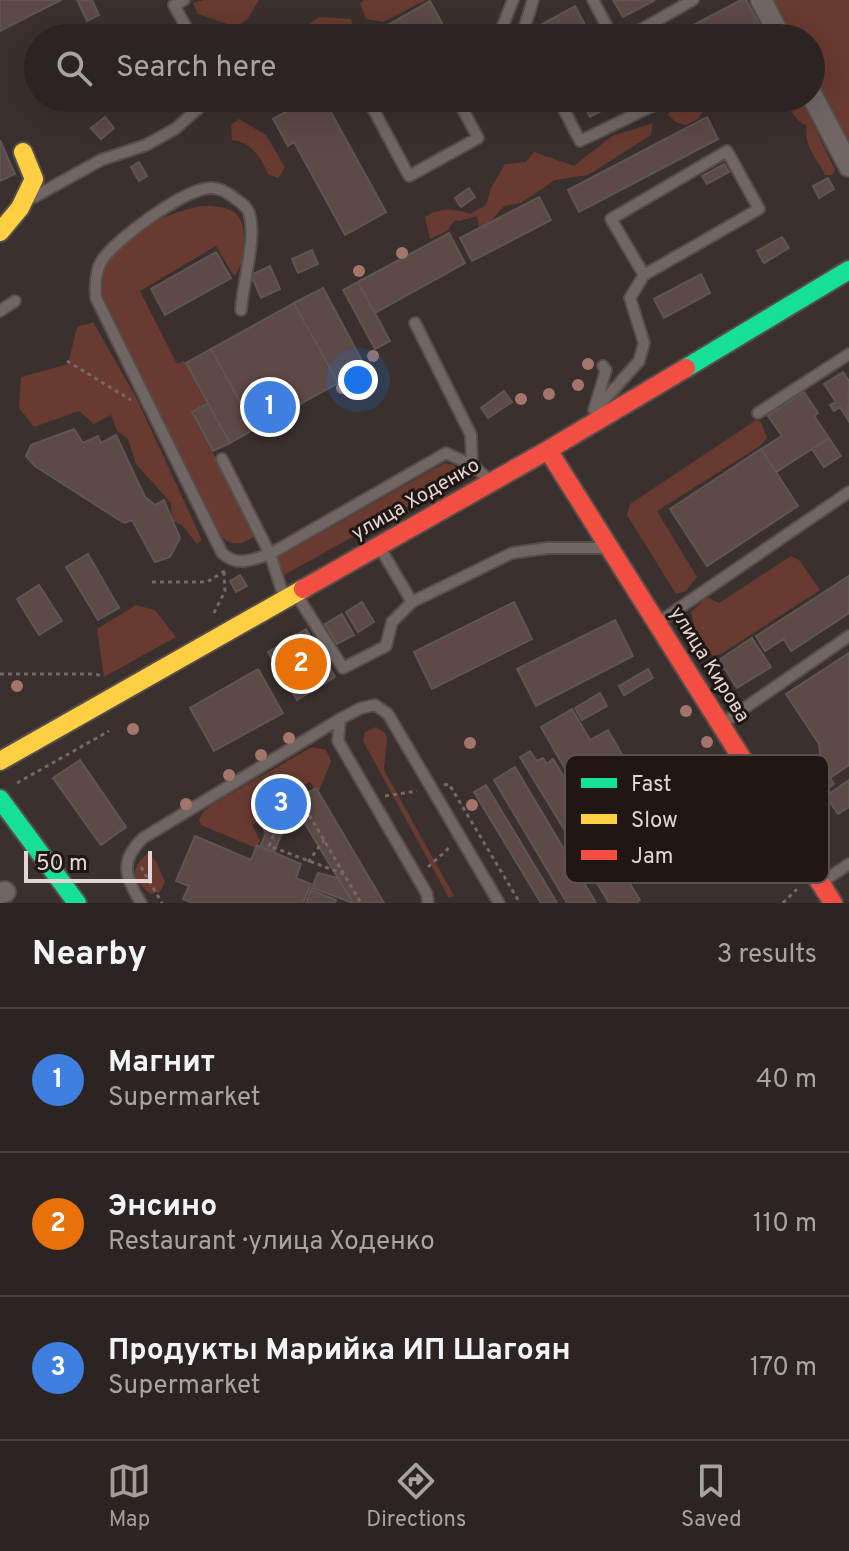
<!DOCTYPE html>
<html lang="en">
<head>
<meta charset="utf-8">
<style>
  body { margin:0; font-family:Overpass,sans-serif; background:#38302f; color:#f1f3f6 }
  .scale { position:absolute; left:24px; bottom:20px; width:128px; box-sizing:border-box; padding-left:8px; border:4px solid #e2d5d2; border-top:0; font-size:22px; line-height:28px; white-space:nowrap; color:#e2d5d2; -webkit-text-stroke:6px #201715; paint-order:stroke }
  .you { position:absolute; left:358px; top:380px; width:28px; height:28px; margin:-20px; border:6px solid #fff; border-radius:50%; background:#1a73e8; box-shadow:0 0 0 12px #1a73e833 }
  .badge { display:grid; place-items:center; width:52px; height:52px; border-radius:50%; background:#a79b99; color:#fff; font-size:26px; font-weight:700 }
  .pin { position:absolute; translate:-50% -50%; border:4px solid #fff; box-shadow:0 2px 8px #0006 }
  .list { margin:0; padding:0; list-style:none }
  h2 { display:flex; justify-content:space-between; align-items:center; height:104px; margin:0; padding:0 32px; font-size:34px }
  h2 small { font-size:26px; font-weight:400; color:#a6a4a5 }
  .list li { display:grid; grid-template-columns:52px 1fr auto; gap:24px; align-items:center; box-sizing:border-box; height:144px; padding:0 32px; border-top:2px solid #484140 }
  .list b { display:block; font-size:30px; white-space:nowrap }
  .list p { margin:0; font-size:26px; white-space:nowrap; color:#a6a4a5 }
  .list em { font-size:26px; font-style:normal; color:#a6a4a5 }
  .icon { flex:none; width:44px; height:44px; fill:none; stroke:currentColor; stroke-width:2; stroke-linecap:round; stroke-linejoin:round }
  .map { position:relative; flex:none; width:849px; height:903px; overflow:hidden }
  .search { position:absolute; background:#2c2422; box-shadow:0 8px 32px #0002; left:24px; right:24px; top:24px; height:88px; display:flex; align-items:center; gap:20px; box-sizing:border-box; padding:0 28px; border-radius:44px; color:#a6a4a5; font-size:30px }
  .sheet { height:536px; background:#2c2422 }
  nav { display:flex; justify-content:space-around; align-items:center; box-sizing:border-box; height:112px; border-top:2px solid #484140; background:#2c2422; font-size:22px; color:#a6a4a5 }
  nav a { display:grid; justify-items:center; gap:4px }
  nav .on { color:#a79b99 }
  .map>svg:first-child { display:block }
  .green { fill:#683a30 }
  .building { fill:#5d4945; stroke:#5f5654; stroke-width:2 }
  .lines { fill:none; stroke-linecap:round; stroke-linejoin:round }
  .lane-casing { stroke:#574e4c; stroke-width:14 }
  .street-casing { stroke:#574e4c; stroke-width:24 }
  .fast-casing { stroke:#574e4c; stroke-width:22 }
  .slow-casing { stroke:#574e4c; stroke-width:22 }
  .jam-casing { stroke:#574e4c; stroke-width:22 }
  .path { stroke:#726a68; stroke-width:3; stroke-dasharray:4 4; stroke-linecap:butt }
  .lane { stroke:#706765; stroke-width:10 }
  .street { stroke:#706765; stroke-width:20 }
  .fast { stroke:#16e098; stroke-width:18 }
  .slow { stroke:#ffcf43; stroke-width:18 }
  .jam { stroke:#f24e42; stroke-width:18 }
  .tree { fill:#a3756b }
  .labels { text-anchor:middle; dominant-baseline:central; stroke-width:6; stroke-linejoin:round; paint-order:stroke }
  .street-label { font-size:20px; fill:#e2d5d2; stroke:#201715 }
  .key { fill:#201715; stroke:#5a504e; stroke-width:2 }
  .key-label { font-size:22px; fill:#e2d5d2 }
</style>
</head>
<body>
<div class="map">
<svg width="849" height="903" viewBox="0 0 849 903">
  <rect width="100%" height="100%" fill="#3a302e"/>
  <path class="green" d="M204 0H259L248 18 236 27 198 14 193 3Z
    M364 0H426L383 22 366 19 360 3Z
    M773 0H849V143L811 72V38H793Z
    M319 17 351 19 356 35 351 38H290Z
    M700 98H710L699 118 686 125 677 123 668 115 673 105Z
    M782 98H801L835 170 832 175H825C817 158 803 146 807 126 792 119 793 109 782 98Z
    M239 119 266 135 285 167 278 178 268 174C261 158 252 142 232 140L231 125Z
    M653 123 651 135 588 175 555 180 521 203 504 206 492 220 479 227 477 216 459 221 455 220 447 231 430 239 425 217C441 207 453 208 470 214L486 205 491 188 505 164 526 162 534 152 574 166 612 136Z
    M203 206C234 206 246 213 244 247 243 260 242 266 234 276L216 246 140 291 177 364 184 361 207 402 191 412 257 535C243 543 234 549 221 536L102 295C102 286 102 278 105 269 115 235 170 211 203 206Z
    M93 322 137 399 202 540 197 544 182 525 172 521 171 503 136 464 128 439 117 431 111 415 94 424 79 411 34 427 19 408 21 377 68 364 77 327Z
    M756 420 761 422 767 438 760 446 657 511 697 577 686 591 676 594 627 515 630 504Z
    M444 463 454 465 458 471 457 479 284 575 277 558Z
    M791 556 799 560 820 590 721 654 713 656 695 629 691 612 707 597 719 603Z
    M136 605 155 610 176 637 104 677 97 629Z
    M376 727 385 733 387 739 384 770 454 896 449 898 363 741 365 732Z
    M312 747 326 750 331 761 318 794 310 782 271 805 275 812 252 825 260 840 256 848 201 825 199 820 203 812 213 804Z
    M147 854 156 861 165 882 160 892 151 894C133 881 128 870 147 854Z"/>
  <path class="building" d="M0 0H61L0 31Z
    M77 0H92L99 15 87 21Z
    M613 0H655L623 17Z
    M741 0H746L761 28 741 38H669Z
    M430 1 450 38H365Z
    M575 6 592 38H548L541 25Z
    M311 98H323L386 212 345 235 294 142 288 146 273 119Z
    M580 98H624V99L590 117Z
    M105 117 114 128 101 139 91 128Z
    M707 117 718 139 579 212 568 190Z
    M0 140 15 174 0 181Z
    M139 162 147 176 139 181 131 167Z
    M724 164 729 172 707 184 702 176Z
    M828 178 834 189 819 198 813 186Z
    M469 188 475 197 461 207 455 198Z
    M539 197 551 220 472 261 460 238Z
    M449 233 465 263 375 313 358 282Z
    M782 237 789 248 764 263 757 251Z
    M312 250 318 264 298 273 292 259Z
    M216 252 231 278 165 315 151 289Z
    M270 266 280 289 261 298 251 275Z
    M701 274 710 293 664 318 654 299Z
    M358 282 390 341 375 349 343 290Z
    M323 288 366 368 338 383 294 303Z
    M294 303 338 383 255 429 211 349Z
    M211 349 255 429 230 443 186 363Z
    M843 372 849 381 848 420 840 407 834 411 830 405 836 402 824 384Z
    M504 391 512 402 488 418 481 408Z
    M804 392 818 413 814 416 829 438 776 472 761 449 782 436 768 416Z
    M208 403 230 443 213 451 192 412Z
    M74 429 83 443 98 436 101 443 116 435 145 497 155 505 164 500 180 538 170 557 155 562 132 520 125 523 116 518 35 466 26 456 31 445Z
    M829 438 841 456 824 467 812 449Z
    M761 449 798 506 707 566 670 509Z
    M88 554 119 608 98 620 66 567Z
    M240 575 247 586 236 592 230 581Z
    M849 576V613L791 651 784 639 765 651 756 636Z
    M39 585 62 621 39 635 17 599Z
    M362 602 374 622 358 632 346 612Z
    M514 602 532 639 432 689 414 652Z
    M342 614 354 635 337 644 325 624Z
    M615 620 633 656 536 706 517 669Z
    M306 629 335 677 297 700 268 652Z
    M752 638 771 667 737 688 719 660Z
    M849 653V765L830 778 834 784 812 799 802 783 825 768 821 764 819 744 786 694Z
    M258 669 283 713 214 751 190 708Z
    M648 669 653 678 624 695 619 686Z
    M600 693 607 706 582 720 575 708Z
    M572 709 590 740 608 730 624 758 575 786 541 727Z
    M530 751 537 761 543 758 547 764 553 759 640 900 636 903H609L520 757Z
    M80 760 126 827 101 845 53 778Z
    M515 767 596 903H567L494 780Z
    M849 780V807L838 814 826 796Z
    M486 785 557 903H541L474 792Z
    M316 788 384 903H353L301 817 285 826 274 852 260 847 266 833 259 821Z
    M195 836 251 860 257 845 301 864 296 878 311 884 303 903H193L183 899 189 886 176 881Z
    M318 873 338 878 353 903 312 888Z
    M311 890 336 900 335 903H306Z"/>
  <g class="lines">
    <g class="lane-casing">
      <path id="lane" d="M184 0 174 5 192 38
        M593 0 613 38
        M498 38 513 0
        M526 38 523 32 533 0
        M626 38 693 0
        M385 98 371 105 409 176 478 138 457 98
        M558 98 580 141 669 98
        M34 197 101 160 146 145 175 129 201 106 203 98
        M241 310C243 281 257 238 249 213 247 207 243 204 237 200 230 194 220 187 210 188 184 189 114 240 101 262 95 273 95 286 96 298L222 553C237 567 252 560 270 554L446 453 472 465 491 481
        M0 311 15 301
        M415 323 471 435 472 465
        M599 406 639 361 644 343 630 298 644 275 759 209 727 151 611 219 644 275
        M594 410 606 370 603 366
        M758 413 849 354
        M222 459 270 554 284 597
        M296 594 343 668 386 646 392 622 412 602 380 548
        M412 602 512 553 548 548H606
        M659 622 849 492
        M723 723 849 636
        M782 812 794 782
        M822 882 849 864
        M141 903C125 877 119 861 143 838L340 719
        M428 903 427 894 338 741 340 719 361 708 375 705 388 714 499 903"/>
    </g>
    <g class="street-casing">
      <path id="street" d="M761 0 781 38
        M811 94 849 166
        M0 893 5 892"/>
    </g>
    <g class="fast-casing">
      <path id="fast" d="M686 368 849 270
        M0 799 77 903"/>
    </g>
    <g class="slow-casing">
      <path id="slow" d="M0 232 20 208 34 179 23 152
        M0 761 303 589"/>
    </g>
    <g class="jam-casing">
      <path id="jam" d="M548 450 833 903
        M303 589 548 450 686 368"/>
    </g>
    <path class="path" d="M67 361 131 400
      M152 582H207L225 571
      M214 613 225 591 224 572
      M0 674H94L104 676
      M17 783 109 731
      M444 785 449 784 520 903
      M385 796 417 791
      M308 862 324 840
      M141 867 162 903
      M428 867 450 847
      M344 874 269 846 279 822 305 808 361 903
      M783 903 797 889"/>
    <use href="#lane" class="lane"/>
    <use href="#street" class="street"/>
    <use href="#fast" class="fast"/>
    <use href="#slow" class="slow"/>
    <use href="#jam" class="jam"/>
  </g>
  <g class="tree">
    <circle cx="402" cy="253" r="6"/>
    <circle cx="359" cy="271" r="6"/>
    <circle cx="373" cy="356" r="6"/>
    <circle cx="588" cy="364" r="6"/>
    <circle cx="578" cy="385" r="6"/>
    <circle cx="342" cy="388" r="6"/>
    <circle cx="549" cy="394" r="6"/>
    <circle cx="521" cy="399" r="6"/>
    <circle cx="17" cy="686" r="6"/>
    <circle cx="686" cy="711" r="6"/>
    <circle cx="133" cy="729" r="6"/>
    <circle cx="289" cy="738" r="6"/>
    <circle cx="707" cy="742" r="6"/>
    <circle cx="470" cy="743" r="6"/>
    <circle cx="261" cy="755" r="6"/>
    <circle cx="229" cy="775" r="6"/>
    <circle cx="186" cy="804" r="6"/>
    <circle cx="472" cy="805" r="6"/>
    <circle cx="292" cy="822" r="6"/>
  </g>
  <g class="labels">
    <g class="street-label">
      <text transform="translate(416 500) rotate(-30)">улица Ходенко</text>
      <text transform="translate(709 665) rotate(58)">улица Кирова</text>
    </g>
  </g>
  <rect x="565" y="755" width="264" height="128" rx="12" class="key"/>
  <rect x="581" y="778" width="36" height="10" fill="#16e098"/>
  <rect x="581" y="814" width="36" height="10" fill="#ffcf43"/>
  <rect x="581" y="850" width="36" height="10" fill="#f24e42"/>
  <g class="key-label">
    <text x="631" y="791">Fast</text>
    <text x="631" y="827">Slow</text>
    <text x="631" y="863">Jam</text>
  </g>
</svg>
<div class="scale">50 m</div>
<div class="you"></div>
<div class="pin badge" style="left:270px;top:407px;background:#3f7fe0">1</div>
<div class="pin badge" style="left:301px;top:664px;background:#e8710a">2</div>
<div class="pin badge" style="left:281px;top:804px;background:#3f7fe0">3</div>
<div class="search"><svg class="icon" aria-label="search" viewBox="0 0 24 24"><circle cx="10" cy="10" r="6"/><path d="M15 15l6 6"/></svg>Search here</div>
</div>
<section class="sheet">
<h2>Nearby<small>3 results</small></h2>
<ul class="list">
<li><span class="badge" style="background:#3f7fe0">1</span><div><b>Магнит</b><p>Supermarket</p></div><em>40 m</em></li>
<li><span class="badge" style="background:#e8710a">2</span><div><b>Энсино</b><p>Restaurant · улица Ходенко</p></div><em>110 m</em></li>
<li><span class="badge" style="background:#3f7fe0">3</span><div><b>Продукты Марийка ИП Шагоян</b><p>Supermarket</p></div><em>170 m</em></li>
</ul>
</section>
<nav>
<a class="on"><svg class="icon" aria-label="map" viewBox="0 0 24 24"><path d="M3 6l6-2 6 2 6-2v14l-6 2-6-2-6 2zM9 4v14M15 6v14"/></svg>Map</a>
<a><svg class="icon" aria-label="directions" viewBox="0 0 24 24"><path d="M12 3l9 9-9 9-9-9zM9 14v-3h6M13 9l2 2-2 2"/></svg>Directions</a>
<a><svg class="icon" aria-label="saved" viewBox="0 0 24 24"><path d="M7 4h10v16l-5-4-5 4z"/></svg>Saved</a>
</nav>
</body>
</html>
